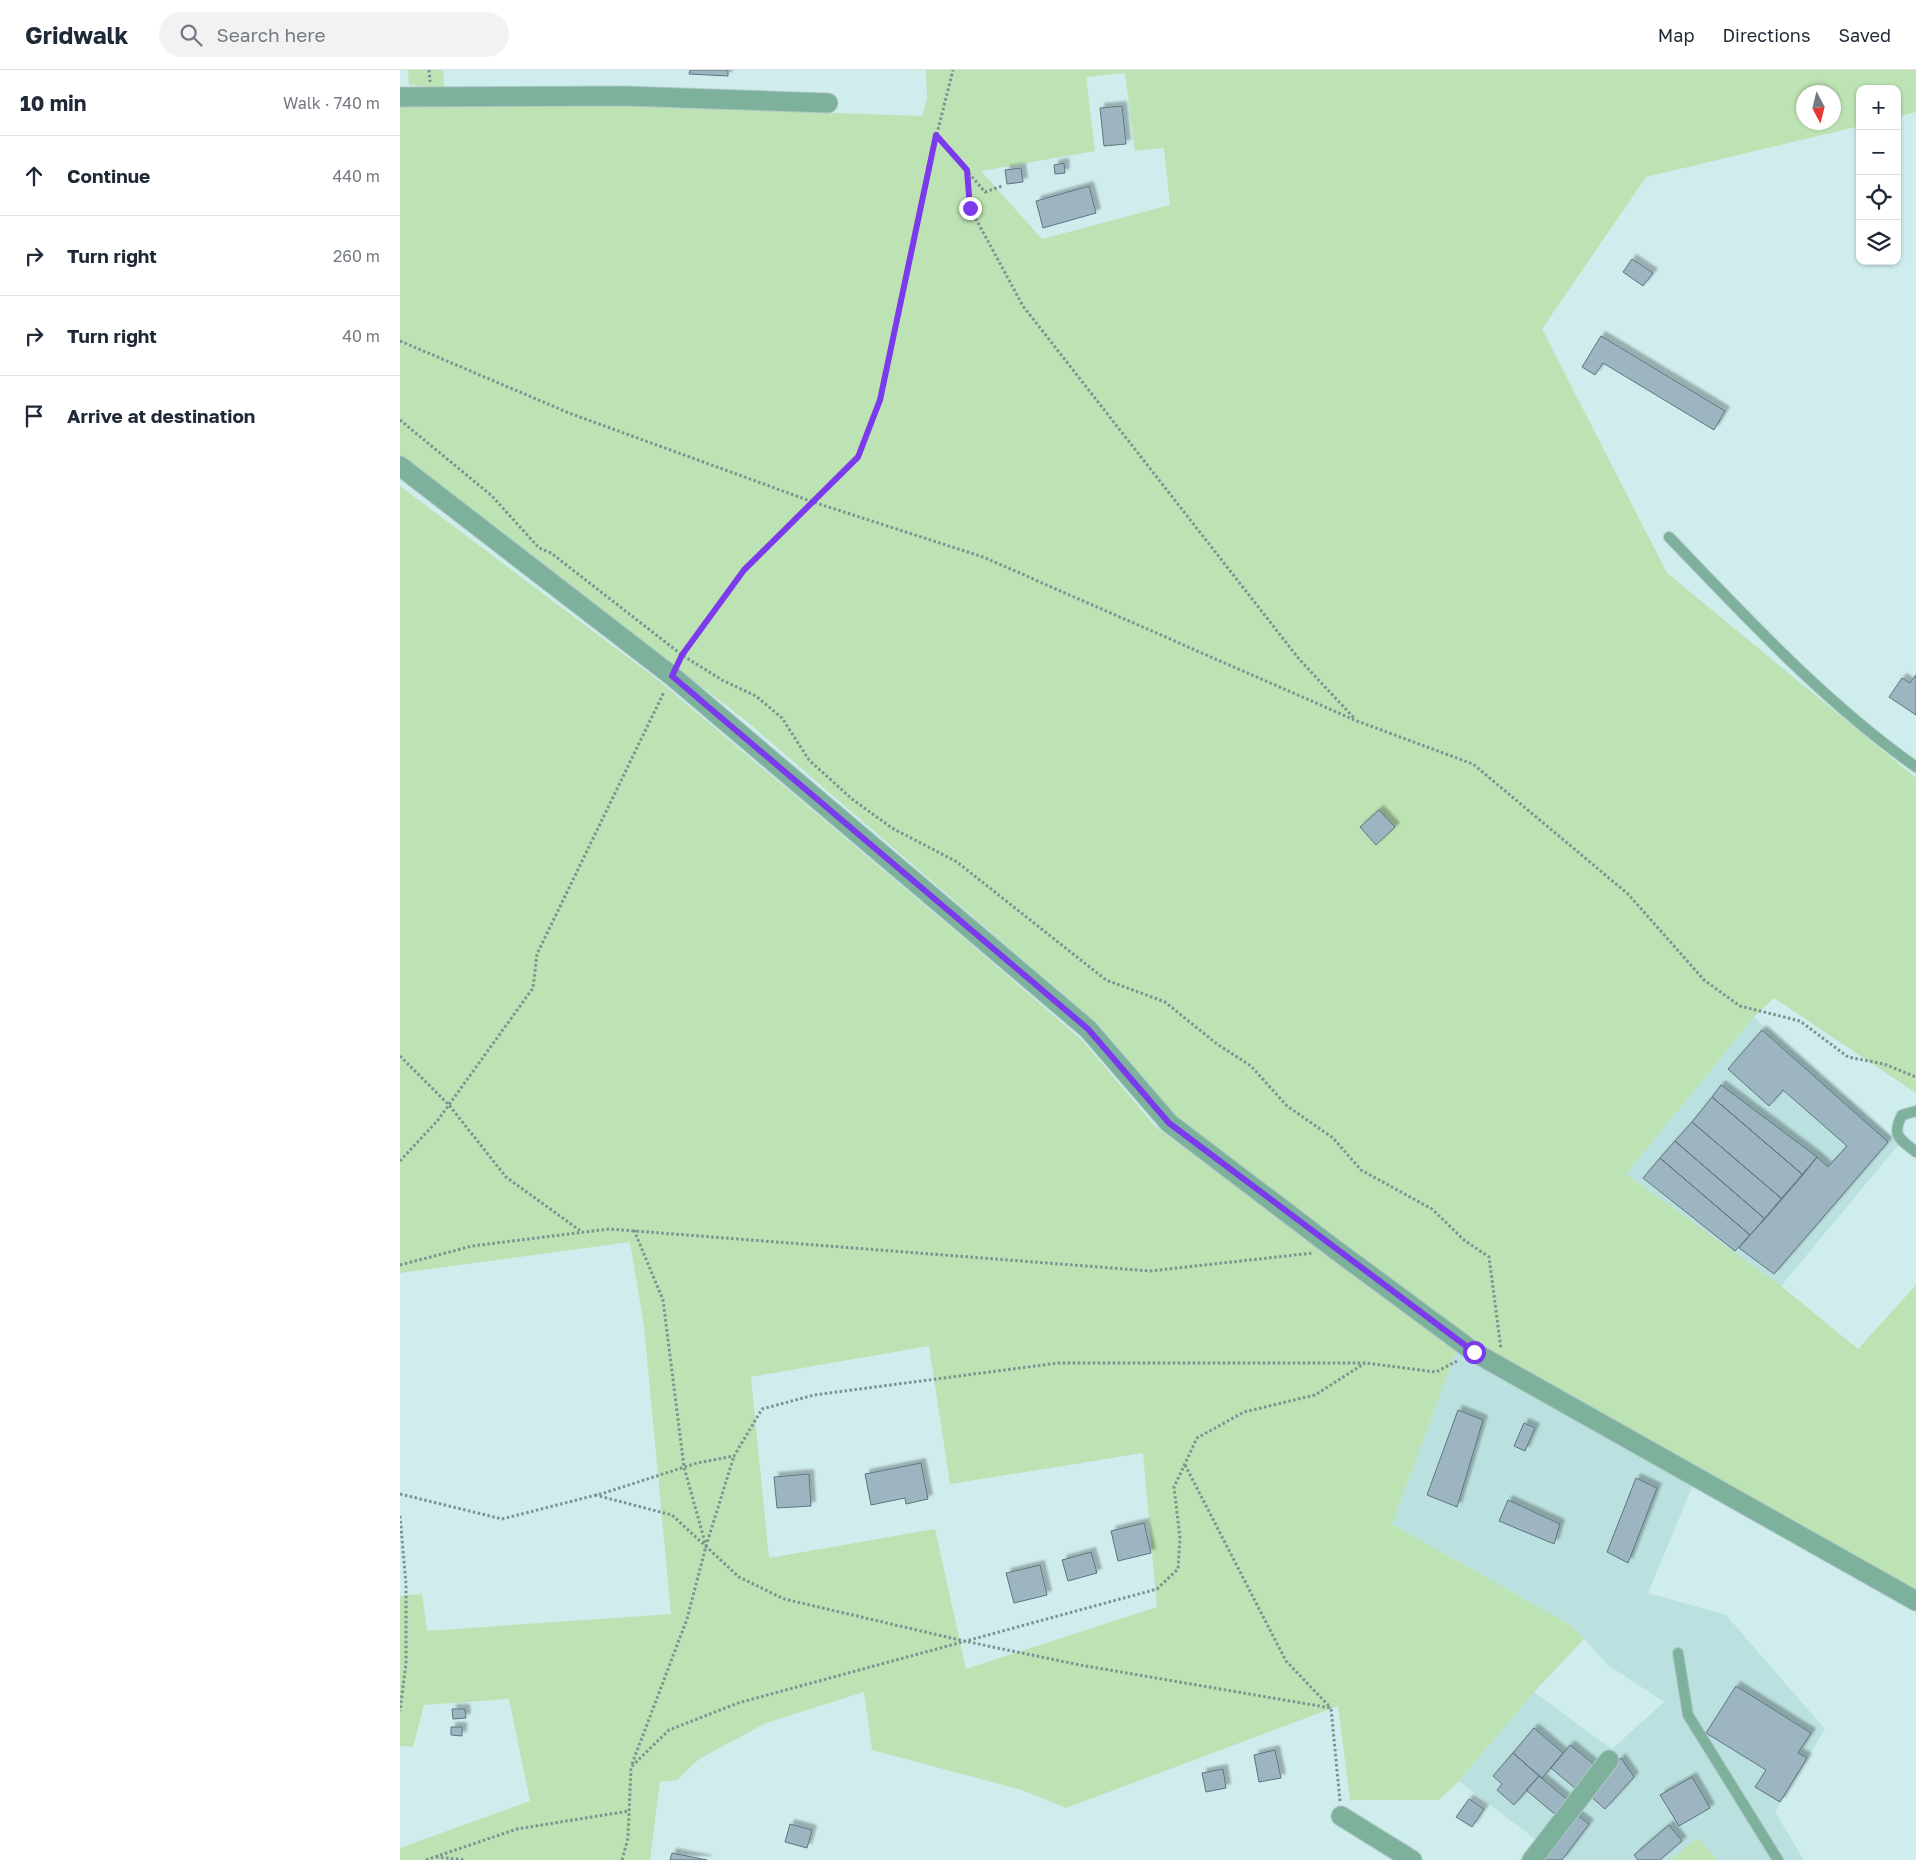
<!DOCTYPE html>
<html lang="en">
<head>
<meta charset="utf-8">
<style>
  body { margin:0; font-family:"Golos Text",sans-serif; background:#f2f2f3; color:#1f2937 }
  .controls { position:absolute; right:15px; top:15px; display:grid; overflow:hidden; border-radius:10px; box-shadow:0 1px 4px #0004 }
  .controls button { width:45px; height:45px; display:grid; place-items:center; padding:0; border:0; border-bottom:1px solid #e0e1e3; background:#fff; color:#1f2937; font:25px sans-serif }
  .compass { position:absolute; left:1396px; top:15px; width:45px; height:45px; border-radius:50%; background:#fff; box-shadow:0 1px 4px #0004; rotate:173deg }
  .stop { position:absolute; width:15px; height:15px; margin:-11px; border:4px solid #7c3aed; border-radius:50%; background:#fff }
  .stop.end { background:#7c3aed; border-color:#fff; box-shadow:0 1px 5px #0008 }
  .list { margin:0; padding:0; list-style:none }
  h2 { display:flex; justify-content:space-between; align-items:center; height:65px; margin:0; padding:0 20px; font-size:21px }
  h2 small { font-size:16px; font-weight:400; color:#747a83 }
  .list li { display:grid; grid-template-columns:32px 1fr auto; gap:15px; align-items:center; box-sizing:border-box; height:80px; padding:0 20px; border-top:1px solid #e0e1e3 }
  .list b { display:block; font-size:19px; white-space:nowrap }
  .list em { font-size:16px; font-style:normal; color:#747a83 }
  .icon { flex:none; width:28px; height:28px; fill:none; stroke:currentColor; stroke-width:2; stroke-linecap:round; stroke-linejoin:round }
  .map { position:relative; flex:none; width:1516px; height:1790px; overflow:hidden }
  header { display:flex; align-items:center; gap:30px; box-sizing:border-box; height:70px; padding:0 25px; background:#fff; border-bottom:1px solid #e0e1e3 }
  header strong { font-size:24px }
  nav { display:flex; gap:28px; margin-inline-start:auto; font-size:18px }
  .search { width:350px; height:45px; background:#f2f2f3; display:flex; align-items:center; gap:12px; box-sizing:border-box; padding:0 18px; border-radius:28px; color:#747a83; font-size:19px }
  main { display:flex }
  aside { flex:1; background:#fff }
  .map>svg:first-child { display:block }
  .built { fill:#bbe0e0 }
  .green { fill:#bde2b3; fill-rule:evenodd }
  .building { fill:#9db5c0; stroke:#5e747e; filter:url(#shadow) }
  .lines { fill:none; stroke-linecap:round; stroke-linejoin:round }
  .service-casing { stroke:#aec8c8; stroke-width:12 }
  .minor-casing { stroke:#aec8c8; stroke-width:21 }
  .path { stroke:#7d9292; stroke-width:3; stroke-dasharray:2.5 2.5; stroke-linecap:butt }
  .service { stroke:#7eb19c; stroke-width:10 }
  .minor { stroke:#7eb19c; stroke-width:19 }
  .route { stroke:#7c3aed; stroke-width:6 }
</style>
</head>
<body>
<header>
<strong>Gridwalk</strong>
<div class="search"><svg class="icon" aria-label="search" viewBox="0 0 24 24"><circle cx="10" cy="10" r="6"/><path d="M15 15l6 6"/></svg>Search here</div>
<nav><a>Map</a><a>Directions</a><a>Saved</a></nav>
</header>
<main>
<aside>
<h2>10 min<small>Walk · 740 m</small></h2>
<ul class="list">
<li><svg class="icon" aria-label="ahead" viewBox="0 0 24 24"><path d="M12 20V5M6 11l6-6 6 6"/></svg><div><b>Continue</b></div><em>440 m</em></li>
<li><svg class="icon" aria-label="right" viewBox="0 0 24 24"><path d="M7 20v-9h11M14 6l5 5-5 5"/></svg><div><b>Turn right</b></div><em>260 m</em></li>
<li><svg class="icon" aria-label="right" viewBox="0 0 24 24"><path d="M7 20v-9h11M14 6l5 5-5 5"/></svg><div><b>Turn right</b></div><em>40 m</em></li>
<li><svg class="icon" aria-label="arrive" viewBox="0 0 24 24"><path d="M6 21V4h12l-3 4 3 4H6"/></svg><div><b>Arrive at destination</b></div></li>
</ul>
</aside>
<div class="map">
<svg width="1516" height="1790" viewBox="0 0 1516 1790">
  <defs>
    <filter id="shadow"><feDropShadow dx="4.5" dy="-4.5" stdDeviation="1" flood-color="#0004"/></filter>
  </defs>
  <rect width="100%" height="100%" fill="#d0eded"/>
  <path class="built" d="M1354 947 1499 1074 1381 1216 1226 1104Z
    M1056 1282 1295 1410 1248 1523 1326 1545 1425 1659 1375 1742 1404 1790H1318L1296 1769 1270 1790H1119L1135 1769 1059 1711 1134 1622 1212 1679 1264 1632 1208 1595 1172 1556 992 1454Z"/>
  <path class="green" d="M8 0H43L44 18 9 15Z
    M526 0H1516V42L1497 47V19H1460V56L1246 107 1142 259 1267 503 1516 708V1023L1374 928 1354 947 1226 1104 1381 1216 1458 1279 1516 1215V1522L1081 1278 773 1045 701 957 344 649 0 387V36L196 35 522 46 527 29ZM725 3 735 81 764 78 770 135 642 169 581 101 695 81 686 7ZM1404 22H1434V52H1404Z
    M0 416 258 610 566 870 682 970 755 1056 1056 1282 992 1454 1172 1556 1184 1569 1134 1622 1059 1711 1039 1730H950L938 1636 666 1738 622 1720 472 1680 464 1622 366 1653 299 1689 277 1710 260 1712 250 1790H0V1778L130 1731 109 1629 24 1635 13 1677 0 1676V1526L22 1524 27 1561 271 1544 244 1256 230 1172 0 1203ZM529 1276 550 1414 743 1383 757 1537 566 1599 535 1459 369 1488 351 1307Z
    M1297 1768 1318 1790H1270Z"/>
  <path class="building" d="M290 0H328V6L289 4Z
    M722 36 726 74 704 76 700 38Z
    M664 93 665 103 655 104 654 95Z
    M621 98 623 112 607 114 605 100Z
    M689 116 696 143 643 158 636 131Z
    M1232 189 1253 203 1243 216 1223 202Z
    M1201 266 1325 341 1314 360 1203 293 1195 305 1182 297Z
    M1516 605V645L1489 627 1502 608 1510 613Z
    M979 740 995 757 976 775 960 757Z
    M1362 960 1488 1072 1374 1204 1339 1178 1417 1087 1428 1097 1447 1076 1383 1020 1369 1036 1328 999Z
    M1321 1015 1417 1087 1403 1105 1312 1027Z
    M1312 1027 1403 1105 1382 1129 1292 1052Z
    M1292 1052 1382 1129 1365 1149 1275 1071Z
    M1275 1071 1365 1149 1350 1165 1260 1088Z
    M1260 1088 1350 1165 1335 1181 1243 1108Z
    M1058 1340 1083 1350 1057 1437 1027 1425Z
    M1124 1353 1135 1358 1125 1381 1114 1376Z
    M521 1393 528 1429 506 1434 505 1428 471 1435 465 1404Z
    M409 1404 411 1436 377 1438 374 1407Z
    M1236 1408 1257 1418 1228 1493 1207 1482Z
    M1108 1430 1160 1454 1154 1474 1099 1451Z
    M744 1453 751 1483 718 1491 711 1461Z
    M691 1482 697 1503 668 1511 662 1490Z
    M640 1495 647 1525 614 1533 606 1503Z
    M1336 1616 1411 1663 1398 1683 1407 1688 1380 1732 1355 1717 1366 1700 1306 1663Z
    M52 1639H65L66 1648 53 1649Z
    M51 1657H62V1666L51 1665Z
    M1134 1658 1163 1683 1142 1708 1113 1683Z
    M1170 1675 1196 1696 1176 1719 1151 1698Z
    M875 1680 881 1708 859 1712 854 1685Z
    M1113 1683 1139 1706 1114 1735 1097 1720 1102 1714 1093 1706Z
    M1221 1688 1234 1707 1205 1739 1189 1725Z
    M823 1699 826 1718 806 1722 802 1703Z
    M1139 1706 1169 1731 1157 1746 1126 1720Z
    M1292 1707 1310 1738 1279 1756 1260 1725Z
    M1069 1729 1084 1739 1072 1757 1056 1747Z
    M1173 1742 1189 1754 1162 1790H1136Z
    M390 1754 412 1760 407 1778 385 1772Z
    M1269 1755 1282 1771 1260 1790H1238L1234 1785Z
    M272 1783 307 1790H270Z"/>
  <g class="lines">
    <g class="service-casing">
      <path id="service" d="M1269 467C1347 548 1424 632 1516 697
        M1516 1041 1502 1045C1491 1066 1500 1069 1516 1082
        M1278 1583 1288 1645 1378 1790"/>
    </g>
    <g class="minor-casing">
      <path id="minor" d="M0 27 224 26 428 33
        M0 396 272 606 688 959 769 1053 936 1180 1074 1282 1516 1531
        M941 1746 1012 1790
        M1132 1790 1209 1690"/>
    </g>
    <path class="path" d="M29 0 30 12
      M536 65 585 122 602 116
      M567 100 570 138 623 236 899 589 955 649
      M0 271 169 343 413 432 583 487 957 651 1073 694 1228 824 1304 910 1340 936 1400 951 1448 987 1484 994 1516 1007
      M0 350 92 426 139 478 151 483 282 585 322 610 356 626 382 648 409 690 452 729 492 758 557 792 706 910 765 932 817 974 851 996 887 1036 933 1068 961 1100 1032 1139 1064 1170 1089 1187 1101 1279
      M279 591 344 500 458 387 480 330 526 107 553 0
      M0 986 49 1035 106 1107 182 1162
      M0 1091 38 1050 133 918 137 884 264 622
      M234 1160 263 1230 284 1397 306 1476
      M0 1195 72 1176 209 1159 750 1201 913 1183
      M785 1395 886 1591 931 1638
      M0 1424 102 1449 204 1423 297 1393 334 1386 362 1339 414 1325 658 1293H966L1036 1302 1059 1290
      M195 1425 272 1445 339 1507 384 1529 564 1571 680 1595 931 1638 940 1731
      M0 1446 6 1514V1593L0 1641
      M232 1694 287 1549 306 1476 334 1386
      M36 1787 65 1790
      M26 1790 117 1759 229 1741
      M222 1790 228 1768 231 1697 269 1660 338 1633 757 1519 778 1499 780 1468 774 1417 797 1368 844 1342 915 1325 965 1293"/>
    <use href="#service" class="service"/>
    <use href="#minor" class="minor"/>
  </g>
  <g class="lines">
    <path class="route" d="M570 138 567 100 536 65 480 330 458 387 344 500 282 585 272 606 688 959 769 1053 1074 1282"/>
  </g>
</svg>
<div class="controls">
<button>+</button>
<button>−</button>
<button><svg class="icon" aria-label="locate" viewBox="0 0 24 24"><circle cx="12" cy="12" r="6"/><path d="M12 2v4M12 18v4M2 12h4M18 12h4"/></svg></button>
<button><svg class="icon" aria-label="layers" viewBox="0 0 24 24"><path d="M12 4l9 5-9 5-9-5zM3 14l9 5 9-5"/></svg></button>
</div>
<svg class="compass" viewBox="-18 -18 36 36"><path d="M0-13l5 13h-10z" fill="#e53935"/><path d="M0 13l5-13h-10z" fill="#747a83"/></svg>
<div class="stop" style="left:1074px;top:1282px"></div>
<div class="stop end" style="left:570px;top:138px"></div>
</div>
</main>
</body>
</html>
